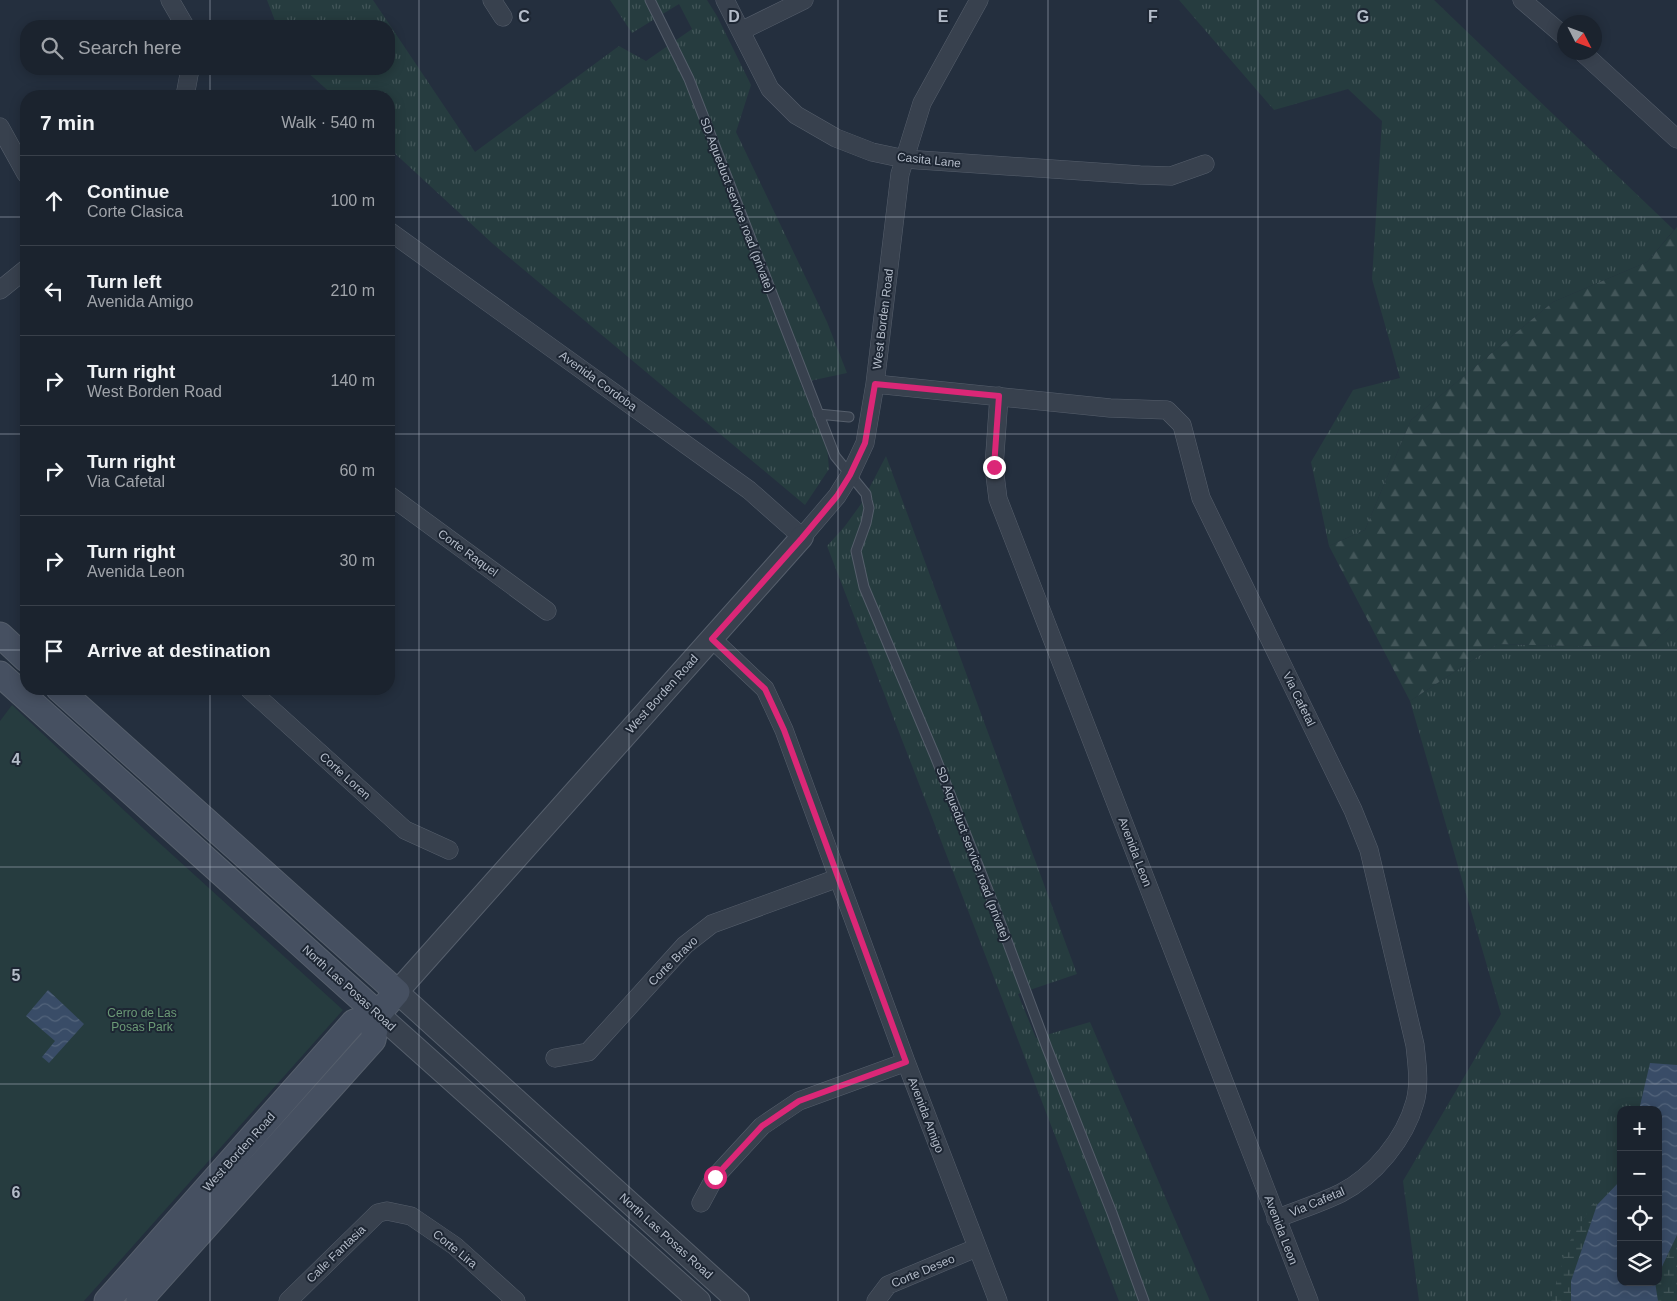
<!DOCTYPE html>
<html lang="en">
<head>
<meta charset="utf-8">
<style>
  body { margin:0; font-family:Arial,sans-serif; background:#242b36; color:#f1f3f6 }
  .controls { position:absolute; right:15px; bottom:15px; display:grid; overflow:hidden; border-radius:10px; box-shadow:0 2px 12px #0003 }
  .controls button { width:45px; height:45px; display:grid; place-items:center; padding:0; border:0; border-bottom:1px solid #39404a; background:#1b232e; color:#f1f3f6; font:25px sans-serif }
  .compass { position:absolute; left:1557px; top:15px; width:45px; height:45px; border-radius:50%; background:#1b232e; box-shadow:0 2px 12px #0003; rotate:132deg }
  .stop { position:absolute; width:15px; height:15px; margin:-11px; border:4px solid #db2777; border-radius:50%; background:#fff }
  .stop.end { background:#db2777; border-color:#fff; box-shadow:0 1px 5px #0008 }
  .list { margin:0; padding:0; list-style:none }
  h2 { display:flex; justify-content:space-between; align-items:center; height:65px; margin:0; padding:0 20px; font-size:21px }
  h2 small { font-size:16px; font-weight:400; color:#a0a4aa }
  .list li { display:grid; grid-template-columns:32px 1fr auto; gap:15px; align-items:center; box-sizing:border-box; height:90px; padding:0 20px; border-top:1px solid #39404a }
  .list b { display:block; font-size:19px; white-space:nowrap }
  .list p { margin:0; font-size:16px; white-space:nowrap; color:#a0a4aa }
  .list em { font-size:16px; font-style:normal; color:#a0a4aa }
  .icon { flex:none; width:28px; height:28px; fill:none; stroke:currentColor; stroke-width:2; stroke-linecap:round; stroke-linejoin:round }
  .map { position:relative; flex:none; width:1677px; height:1301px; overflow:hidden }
  .search { position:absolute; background:#1b232e; box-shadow:0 2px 12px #0003; left:20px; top:20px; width:375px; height:55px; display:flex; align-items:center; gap:12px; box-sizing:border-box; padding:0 18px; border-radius:20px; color:#a0a4aa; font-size:19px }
  .panel { position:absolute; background:#1b232e; box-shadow:0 2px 12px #0003; left:20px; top:90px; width:375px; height:605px; border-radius:20px }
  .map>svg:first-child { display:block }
  .grass { fill:url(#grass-tufts); fill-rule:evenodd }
  .forest { fill:url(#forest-firs) }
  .wetland { fill:url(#wetland-marsh) }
  .green { fill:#263c3f }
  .water { fill:url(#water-waves) }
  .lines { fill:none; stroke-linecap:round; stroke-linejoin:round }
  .service-casing { stroke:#565f6c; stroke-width:11 }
  .minor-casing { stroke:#565f6c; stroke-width:19 }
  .tertiary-casing { stroke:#565f6c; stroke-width:24 }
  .secondary-casing { stroke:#565f6c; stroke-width:27 }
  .service { stroke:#38414e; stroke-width:9 }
  .minor { stroke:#38414e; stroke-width:18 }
  .tertiary { stroke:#38414e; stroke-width:22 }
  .secondary { stroke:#465061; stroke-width:25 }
  .route { stroke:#db2777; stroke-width:6 }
  .grid { fill:none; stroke:#b4bcc9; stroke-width:1; stroke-opacity:0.55 }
  .labels { text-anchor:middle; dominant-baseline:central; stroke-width:4; stroke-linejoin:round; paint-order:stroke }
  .street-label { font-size:12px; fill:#b4bcc9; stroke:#1d2633 }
  .park-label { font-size:12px; fill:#6b9a76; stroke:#1d2633 }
  .grid-label { font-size:16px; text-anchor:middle; font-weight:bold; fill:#b4bcc9; stroke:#1d2633; stroke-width:4; stroke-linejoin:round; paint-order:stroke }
</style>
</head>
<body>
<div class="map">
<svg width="1677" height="1301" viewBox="0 0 1677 1301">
  <defs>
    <pattern id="grass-tufts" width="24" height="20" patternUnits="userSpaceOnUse" patternTransform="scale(1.25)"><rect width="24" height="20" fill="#263c3f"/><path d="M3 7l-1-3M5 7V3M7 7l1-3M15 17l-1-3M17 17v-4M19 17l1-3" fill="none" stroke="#435659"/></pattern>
    <pattern id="forest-firs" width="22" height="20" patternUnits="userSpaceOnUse" patternTransform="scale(1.25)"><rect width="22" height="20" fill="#263c3f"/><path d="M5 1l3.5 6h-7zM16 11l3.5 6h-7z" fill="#435659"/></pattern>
    <pattern id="wetland-marsh" width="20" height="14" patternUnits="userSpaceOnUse" patternTransform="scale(1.25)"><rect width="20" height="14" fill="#263c3f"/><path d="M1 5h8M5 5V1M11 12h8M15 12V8" fill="none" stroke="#435659"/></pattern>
    <pattern id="water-waves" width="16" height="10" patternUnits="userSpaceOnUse" patternTransform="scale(1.25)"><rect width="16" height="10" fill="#394c67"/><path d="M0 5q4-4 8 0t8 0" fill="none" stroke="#53647b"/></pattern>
  </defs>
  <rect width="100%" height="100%" fill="#242f3e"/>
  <path class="grass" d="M267 0H373L475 152 619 46 646 61 692 29 679 4 632 33 610 0H707L717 16 751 85 736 132 827 322 847 373 800 383 826 433 829 469 805 505 493 244 389 148V96H334L304 69H389V26H277Z
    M1179 0H1434L1674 230 1647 262 1553 302 1411 420 1365 530 1329 546 1311 462 1353 390 1400 378 1372 279 1382 121 1348 89 1274 110Z
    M886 456 1077 974 1018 994 1036 1038 1090 1022 1210 1301H1119L827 546 845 526 861 504Z
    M1677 621V1301H1419L1403 1181 1501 1014 1410 701 1497 644 1647 648ZM1621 1110H1658V1282H1621Z"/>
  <path class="forest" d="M1677 227V621L1647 648 1497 644 1410 701 1329 546 1365 530 1411 420 1553 302 1647 262Z"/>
  <path class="wetland" d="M1593 1203 1597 1205 1571 1281V1301H1551L1567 1246Z
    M1677 1235V1301H1658L1654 1284 1658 1282V1275Z"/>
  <path class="green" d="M12 705 144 829 343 1010 84 1301H0V721Z"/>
  <path class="water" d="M48 990 84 1024 49 1063 42 1057 55 1041 26 1016Z
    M1650 1063 1677 1065V1235L1658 1275V1110H1639Z
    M1621 1180V1282H1655L1658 1301H1571V1281L1597 1205Z"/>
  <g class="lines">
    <g class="service-casing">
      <path id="service" d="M650 0 689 79 835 456 866 494 867 500 869 508 866 523 856 551 864 587 935 756 993 903 1047 1048 1112 1213 1144 1301
        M818 414 849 417"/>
    </g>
    <g class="minor-casing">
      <path id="minor" d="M170 0 185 26
        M492 0 503 17
        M725 0 770 89 796 115 836 138 872 152 905 159 1140 175 1171 176 1205 164
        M1522 0 1564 36
        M741 31 804 0
        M1582 52 1677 139
        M185 96 190 69
        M0 127 26 174
        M389 231 749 490 802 537 837 496 850 475 865 443 875 384 900 174 922 103 979 0
        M0 290 26 269
        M875 384 1110 408 1167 410 1182 425 1201 498 1353 810 1369 850 1415 1045C1417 1064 1420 1084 1415 1102 1405 1139 1374 1176 1341 1193 1321 1203 1298 1210 1276 1219
        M999 396 994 467 998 499 1309 1301
        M389 495 547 611
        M712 639 765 689 784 730 906 1062 998 1301
        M249 689 405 830 449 850
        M555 1058 588 1052 685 945 712 924 838 878
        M701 1203 715 1177 762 1126 799 1101 906 1062
        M288 1301 378 1213 387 1211 411 1216 455 1246 516 1301
        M876 1301 888 1285 976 1248"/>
    </g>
    <g class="tertiary-casing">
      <path id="tertiary" d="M378 1014 699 1301
        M738 1301 397 992 802 537"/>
    </g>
    <g class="secondary-casing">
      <path id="secondary" d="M0 635 26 659
        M0 674 378 1014
        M59 689 397 992 378 1014 354 1022 107 1301
        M139 1301 373 1040 378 1014"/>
    </g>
    <use href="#service" class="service"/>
    <use href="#minor" class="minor"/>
    <use href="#tertiary" class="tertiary"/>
    <use href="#secondary" class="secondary"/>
  </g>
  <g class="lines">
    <path class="route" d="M715 1177 762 1126 799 1101 906 1062 784 730 765 689 712 639 802 538 837 496 850 475 865 443 875 384 999 396 994 467"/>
  </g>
  <path class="grid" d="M210 0V26M419 0V1301M629 0V1301M838 0V1301M1048 0V1301M1258 0V1301M1467 0V1301M210 69V96M0 217H26M389 217H1677M0 434H26M389 434H1677M0 650H26M389 650H1677M210 689V1301M0 867H1677M0 1084H1677"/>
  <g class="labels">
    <g class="street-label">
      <text transform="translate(929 160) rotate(6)">Casita Lane</text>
      <text transform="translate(737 205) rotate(69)">SD Aqueduct service road (private)</text>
      <text transform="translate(883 319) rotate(-83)">West Borden Road</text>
      <text transform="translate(598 381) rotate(36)">Avenida Cordoba</text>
      <text transform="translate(468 553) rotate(36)">Corte Raquel</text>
      <text transform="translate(662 694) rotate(-48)">West Borden Road</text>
      <text transform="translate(1299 699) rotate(64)">Via Cafetal</text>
      <text transform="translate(345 776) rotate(42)">Corte Loren</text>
      <text transform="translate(1135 852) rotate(69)">Avenida Leon</text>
      <text transform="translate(973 854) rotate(69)">SD Aqueduct service road (private)</text>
      <text transform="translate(673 961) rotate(-45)">Corte Bravo</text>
      <text transform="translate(349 988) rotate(42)">North Las Posas Road</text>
      <text transform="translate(926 1115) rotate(69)">Avenida Amigo</text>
      <text transform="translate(239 1152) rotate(-48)">West Borden Road</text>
      <text transform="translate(1317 1202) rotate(-23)">Via Cafetal</text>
      <text transform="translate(1281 1230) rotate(69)">Avenida Leon</text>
      <text transform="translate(666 1236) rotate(42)">North Las Posas Road</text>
      <text transform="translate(455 1249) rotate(39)">Corte Lira</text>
      <text transform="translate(336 1254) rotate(-44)">Calle Fantasia</text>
      <text transform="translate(923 1271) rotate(-23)">Corte Deseo</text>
    </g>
    <g class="park-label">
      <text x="142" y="1013">Cerro de Las<tspan x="142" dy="14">Posas Park</tspan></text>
    </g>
  </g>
  <g class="grid-label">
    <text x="524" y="22">C</text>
    <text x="734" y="22">D</text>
    <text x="943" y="22">E</text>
    <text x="1153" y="22">F</text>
    <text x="1363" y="22">G</text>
    <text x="16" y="765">4</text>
    <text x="16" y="981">5</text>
    <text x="16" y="1198">6</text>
  </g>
</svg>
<div class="controls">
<button>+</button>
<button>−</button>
<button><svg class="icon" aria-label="locate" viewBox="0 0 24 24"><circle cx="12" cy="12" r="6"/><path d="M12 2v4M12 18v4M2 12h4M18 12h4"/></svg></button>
<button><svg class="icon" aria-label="layers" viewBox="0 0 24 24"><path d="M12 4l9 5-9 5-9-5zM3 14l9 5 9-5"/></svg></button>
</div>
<svg class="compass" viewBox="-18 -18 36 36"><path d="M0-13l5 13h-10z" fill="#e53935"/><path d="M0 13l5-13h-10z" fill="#a0a4aa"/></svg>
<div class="stop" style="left:715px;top:1177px"></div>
<div class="stop end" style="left:994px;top:467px"></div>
<div class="search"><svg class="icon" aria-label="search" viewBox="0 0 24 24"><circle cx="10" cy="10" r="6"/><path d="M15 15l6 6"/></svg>Search here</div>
<section class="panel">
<h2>7 min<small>Walk · 540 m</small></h2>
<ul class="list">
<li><svg class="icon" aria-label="ahead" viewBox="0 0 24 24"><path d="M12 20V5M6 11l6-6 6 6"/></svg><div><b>Continue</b><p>Corte Clasica</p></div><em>100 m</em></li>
<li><svg class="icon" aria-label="left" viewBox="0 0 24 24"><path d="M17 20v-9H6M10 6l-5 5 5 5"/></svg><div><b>Turn left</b><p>Avenida Amigo</p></div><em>210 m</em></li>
<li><svg class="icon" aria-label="right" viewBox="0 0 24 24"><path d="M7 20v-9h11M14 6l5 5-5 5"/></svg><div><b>Turn right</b><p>West Borden Road</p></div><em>140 m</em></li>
<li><svg class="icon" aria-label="right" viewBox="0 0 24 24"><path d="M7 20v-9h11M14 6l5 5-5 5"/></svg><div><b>Turn right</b><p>Via Cafetal</p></div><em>60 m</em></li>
<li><svg class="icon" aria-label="right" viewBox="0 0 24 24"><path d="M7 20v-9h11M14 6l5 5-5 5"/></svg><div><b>Turn right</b><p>Avenida Leon</p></div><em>30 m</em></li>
<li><svg class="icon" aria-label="arrive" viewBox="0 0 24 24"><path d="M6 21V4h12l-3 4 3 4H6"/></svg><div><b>Arrive at destination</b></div></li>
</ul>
</section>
</div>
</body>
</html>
